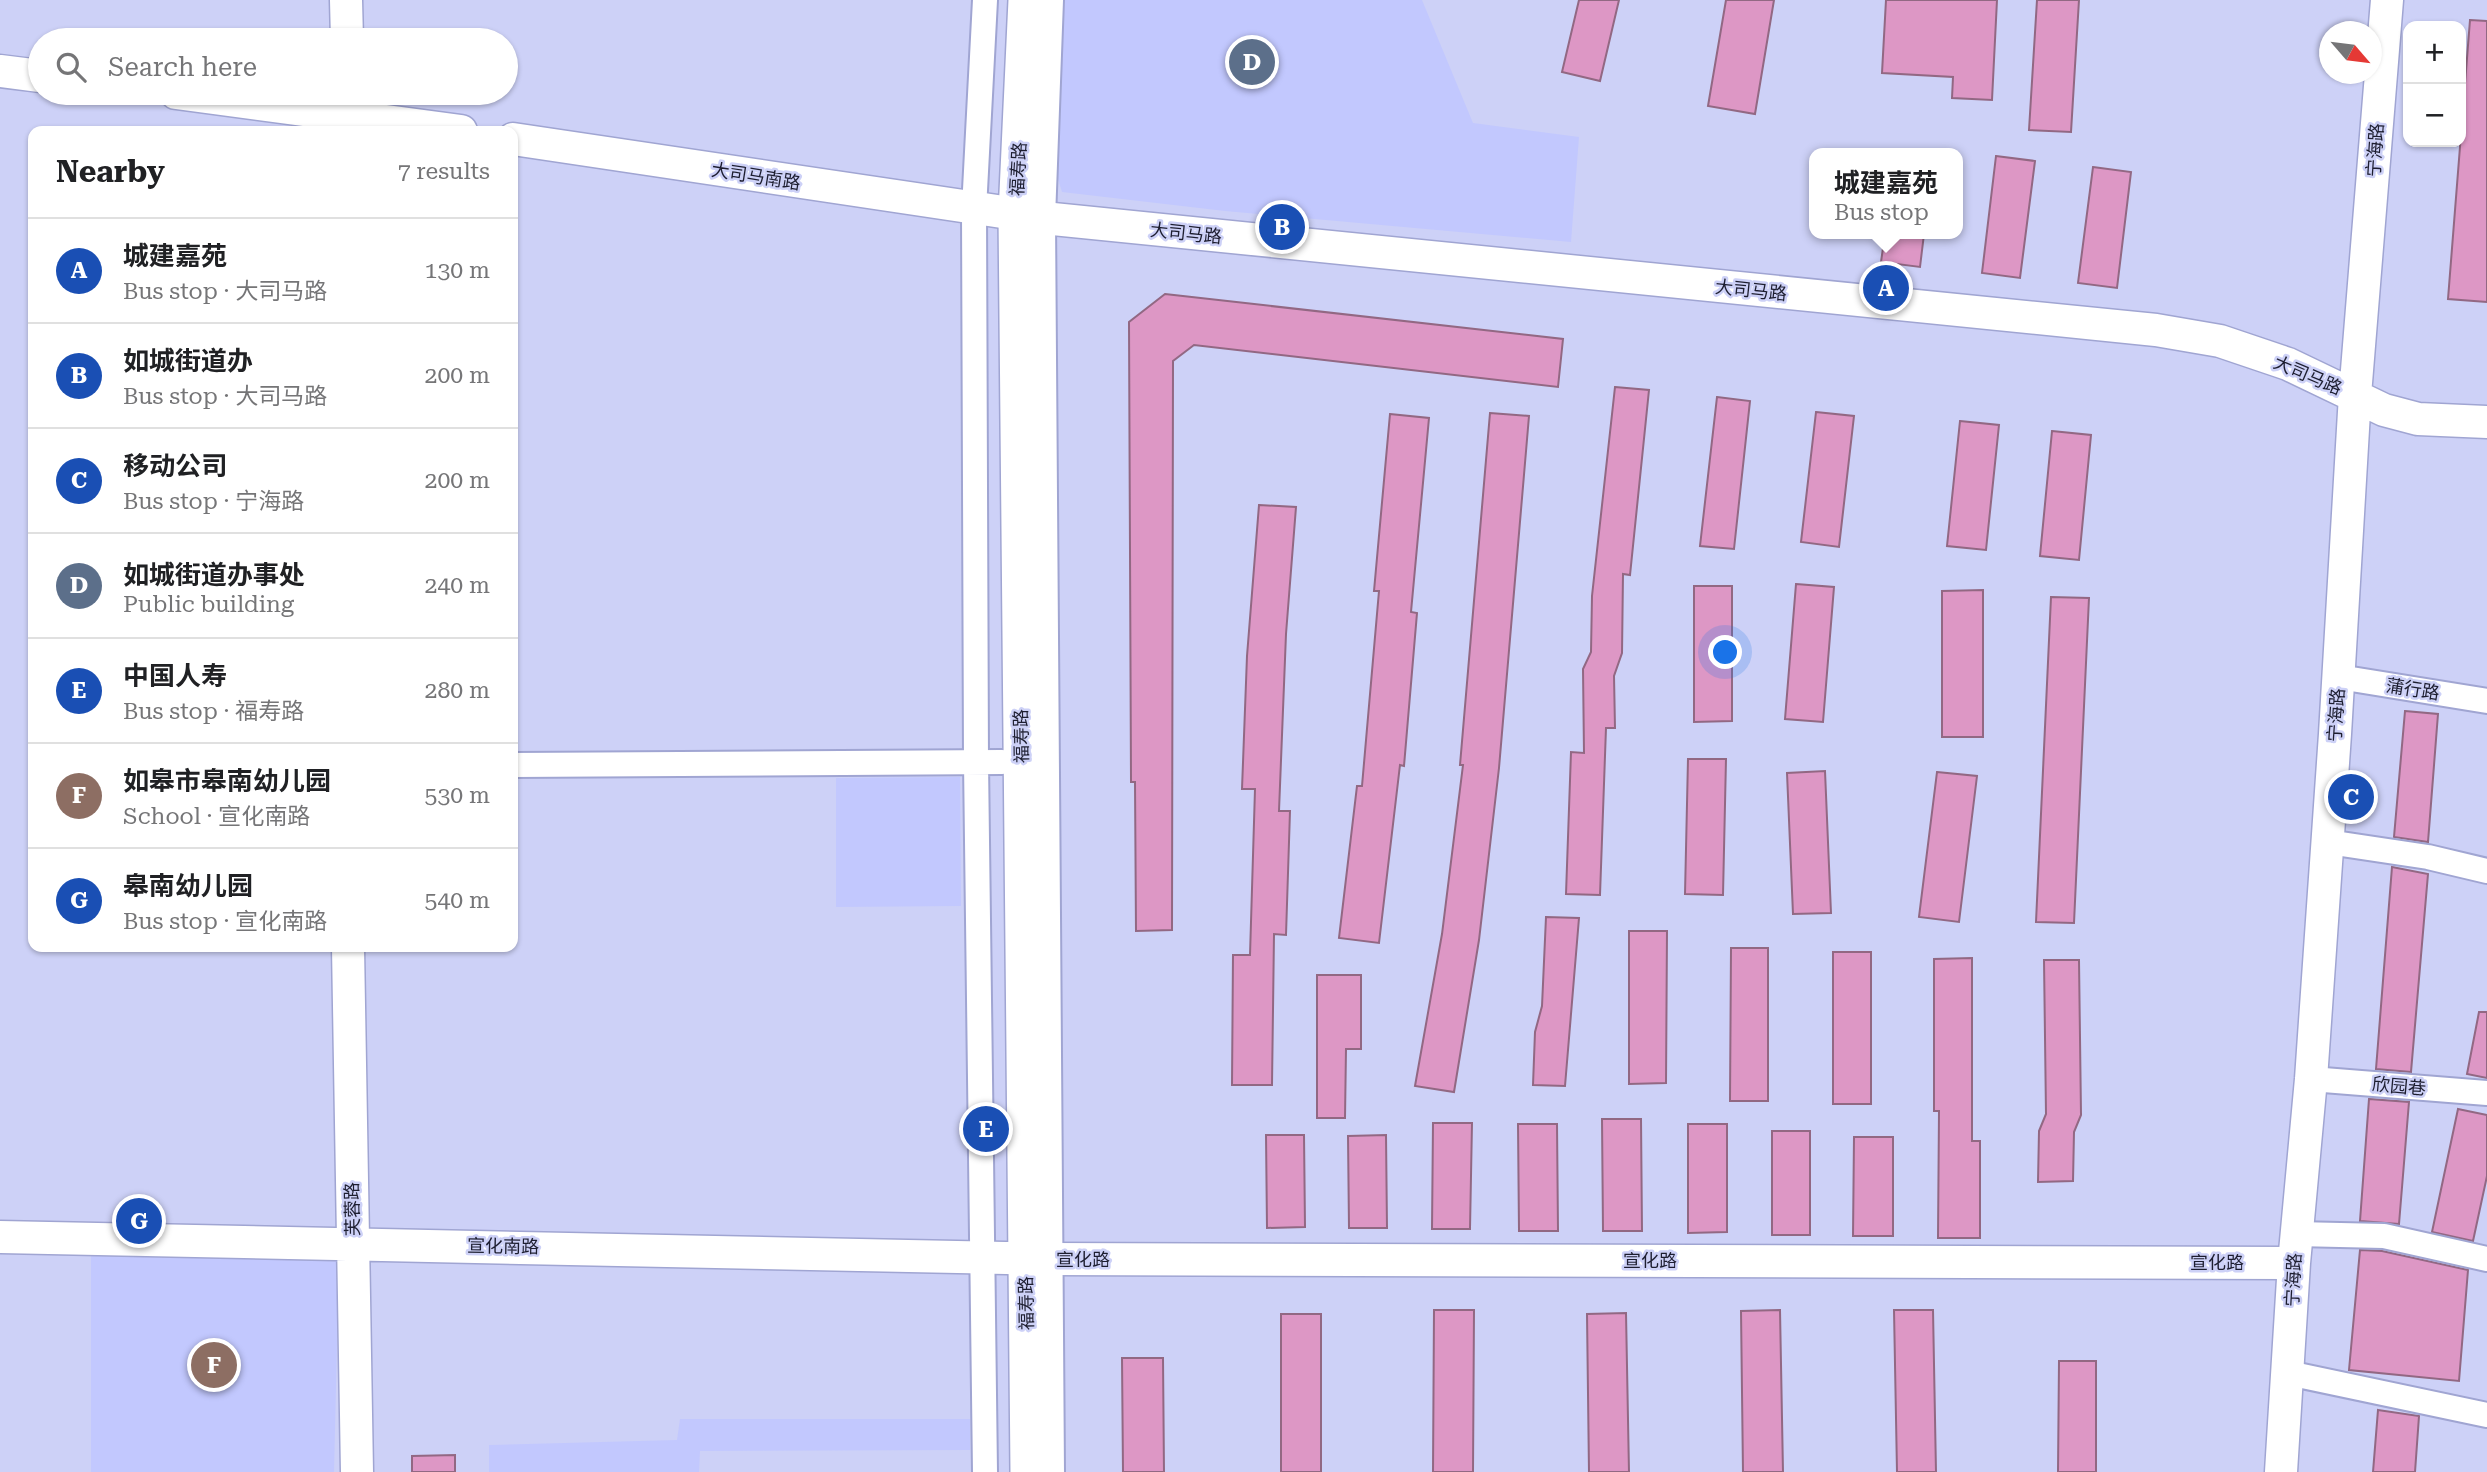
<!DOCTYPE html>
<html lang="en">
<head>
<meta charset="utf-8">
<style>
  body { margin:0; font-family:"Roboto Serif","Noto Sans SC",serif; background:#f2f2f2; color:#202124 }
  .controls { position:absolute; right:21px; top:21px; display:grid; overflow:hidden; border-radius:14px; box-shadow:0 2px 5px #0004 }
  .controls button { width:63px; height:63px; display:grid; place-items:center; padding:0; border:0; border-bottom:2px solid #e0e0e0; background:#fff; color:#202124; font:35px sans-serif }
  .compass { position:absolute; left:2319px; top:21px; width:63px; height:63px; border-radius:50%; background:#fff; box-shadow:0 2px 5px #0004; rotate:118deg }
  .you { position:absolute; left:1726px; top:653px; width:24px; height:24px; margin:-18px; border:5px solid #fff; border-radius:50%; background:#1a73e8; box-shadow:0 0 0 10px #1a73e833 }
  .badge { display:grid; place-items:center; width:46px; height:46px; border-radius:50%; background:#675f2c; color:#fff; font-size:23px; font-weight:700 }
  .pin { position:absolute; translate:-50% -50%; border:4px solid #fff; box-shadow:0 2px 7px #0006 }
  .popup { position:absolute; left:1809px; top:148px; width:154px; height:91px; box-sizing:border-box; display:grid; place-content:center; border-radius:14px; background:#fff; filter:drop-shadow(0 2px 5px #0005); font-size:23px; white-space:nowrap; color:#757577 }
  .popup b { font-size:26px; color:#202124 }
  .popup::after { content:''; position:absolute; left:50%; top:100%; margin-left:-14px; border:14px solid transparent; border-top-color:#fff }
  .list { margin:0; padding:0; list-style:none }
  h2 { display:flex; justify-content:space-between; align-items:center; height:91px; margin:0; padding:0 28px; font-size:30px }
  h2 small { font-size:23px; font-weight:400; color:#757577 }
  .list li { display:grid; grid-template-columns:46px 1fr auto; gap:21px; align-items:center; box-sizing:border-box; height:105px; padding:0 28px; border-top:2px solid #e0e0e0 }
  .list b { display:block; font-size:26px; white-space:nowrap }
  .list p { margin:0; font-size:23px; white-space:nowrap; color:#757577 }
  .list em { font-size:23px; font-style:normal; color:#757577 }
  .icon { flex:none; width:38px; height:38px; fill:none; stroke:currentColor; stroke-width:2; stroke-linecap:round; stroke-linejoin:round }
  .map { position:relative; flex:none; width:2487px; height:1472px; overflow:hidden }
  .search { position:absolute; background:#fff; box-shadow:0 2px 5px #0004; left:28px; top:28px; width:490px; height:77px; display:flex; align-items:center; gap:18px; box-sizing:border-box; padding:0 24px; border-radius:38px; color:#757577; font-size:26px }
  .panel { position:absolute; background:#fff; box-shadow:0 2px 5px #0004; left:28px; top:126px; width:490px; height:826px; border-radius:14px }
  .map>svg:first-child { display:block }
  .built { fill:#c2c8fe }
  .building { fill:#dd97c5; stroke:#926883; stroke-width:2 }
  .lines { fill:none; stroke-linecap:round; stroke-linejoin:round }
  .minor-casing { stroke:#a0a5d2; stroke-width:28 }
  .tertiary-casing { stroke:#a0a5d2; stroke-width:35 }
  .secondary-casing { stroke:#a0a5d2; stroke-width:38 }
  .minor { stroke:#fff; stroke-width:24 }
  .tertiary { stroke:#fff; stroke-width:32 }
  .secondary { stroke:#fff; stroke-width:35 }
  .labels { text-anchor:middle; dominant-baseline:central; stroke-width:5; stroke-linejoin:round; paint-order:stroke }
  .street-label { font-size:18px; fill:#1d1e30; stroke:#cdd1f7 }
</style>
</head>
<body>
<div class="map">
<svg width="2487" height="1472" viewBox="0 0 2487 1472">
  <rect width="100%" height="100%" fill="#cdd1f7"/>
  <path class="built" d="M1060 0H1422L1473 123 1579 137 1571 242 1225 211 1062 192 1052 160Z
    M960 777 961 906 836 907V778Z
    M91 1250 339 1258 334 1472H91Z
    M680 1419H970V1450L700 1451 699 1472H489V1445L677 1440Z"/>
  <path class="building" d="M1579 0H1619L1600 81 1562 72Z
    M1726 0H1774L1755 114 1708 106Z
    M1886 0H1997L1992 100 1952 98 1953 77 1882 73Z
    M2037 0H2079L2071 132 2029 130Z
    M2470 20 2487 21V302L2448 299Z
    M1996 156 2035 161 2020 278 1982 273Z
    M2093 167 2131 172 2117 288 2078 283Z
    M1885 234H1924L1920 267 1881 262Z
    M1165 294 1563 339 1558 387 1194 345 1173 361 1172 930 1136 931 1135 782H1131L1129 322Z
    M1615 387 1649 390 1630 575 1623 574 1622 653 1614 676 1615 728H1606L1600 895 1566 894 1571 752 1584 753 1583 669 1591 652 1592 596Z
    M1717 397 1750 401 1734 549 1700 546Z
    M1816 412 1854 416 1839 547 1801 542Z
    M1490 413 1529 416 1499 768 1479 940 1454 1092 1415 1086 1442 934 1463 765H1460Z
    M1390 414 1429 418 1411 612 1417 613 1404 766 1400 765 1379 943 1339 938 1357 786H1362L1379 591H1374Z
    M1960 421 1999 425 1986 550 1947 546Z
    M2052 431 2091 435 2079 560 2040 556Z
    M1259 505 1296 507 1286 634 1279 811H1290L1286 935 1274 934 1272 1085H1232L1233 955H1250L1255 789H1242L1247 656Z
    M1796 584 1834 587 1823 722 1785 719Z
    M1694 586H1732V721L1694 722Z
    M1983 590V737H1942V591Z
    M2051 597 2089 598 2074 923 2036 922Z
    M2405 711 2438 714 2428 842 2394 837Z
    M1688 759H1726L1723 895 1685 894Z
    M1825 771 1831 913 1793 914 1787 773Z
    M1937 772 1977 776 1959 922 1919 917Z
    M2392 867 2428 874 2411 1072 2376 1069Z
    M1546 917 1579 918 1565 1086 1533 1085 1535 1032 1542 1006Z
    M1629 931H1667L1666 1083 1629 1084Z
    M1731 948H1768V1101H1730Z
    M1833 952H1871V1104H1833Z
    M1972 958V1141H1980V1238H1938L1939 1111H1934V959Z
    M2044 960H2079L2081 1115 2074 1132 2073 1181 2038 1182 2039 1131 2046 1114Z
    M1317 975H1361V1049H1346L1345 1118H1317Z
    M2479 1012H2487V1078L2467 1074Z
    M2369 1099 2409 1102 2399 1224 2360 1221Z
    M2458 1109 2487 1115V1176L2473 1241 2432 1232Z
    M1602 1119H1641L1642 1231H1603Z
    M1433 1123H1472L1470 1229H1432Z
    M1518 1124H1557L1558 1231H1519Z
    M1688 1124H1727V1232L1688 1233Z
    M1772 1131H1810V1235H1772Z
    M1266 1135H1304L1305 1227 1267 1228Z
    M1386 1135 1387 1228H1349L1348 1136Z
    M1854 1137H1893V1236H1853Z
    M2360 1250 2382 1251 2468 1270 2459 1381 2349 1370Z
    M1434 1310H1474L1473 1472H1433Z
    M1780 1310 1783 1472H1743L1741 1311Z
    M1894 1310H1933L1936 1472H1897Z
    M1626 1313 1629 1472H1589L1587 1314Z
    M1281 1314H1321V1472H1281Z
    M1122 1358H1163L1164 1472H1123Z
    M2059 1361H2096V1472H2058Z
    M2378 1410 2419 1416 2415 1472H2373Z
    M455 1455V1472H412V1456Z"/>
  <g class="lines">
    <g class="minor-casing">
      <path id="minor" d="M985 0 974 209 976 762 985 1472
        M1051 0 1043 218 1052 1472
        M2339 677 2487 701
        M513 765 1002 762
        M2328 842 2428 857 2487 871
        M2311 1079 2487 1093
        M2296 1234 2384 1236 2487 1259
        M2288 1373 2487 1415"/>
    </g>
    <g class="tertiary-casing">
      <path id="tertiary" d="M346 0 347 40
        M0 71 40 76
        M176 93 461 131
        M513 139 1043 218 2156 330 2220 341 2288 364 2384 410 2418 419 2487 422
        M348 947 357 1472
        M0 1237 1050 1259 2294 1263
        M2281 1472 2294 1263 2311 1079 2335 734 2355 395 2387 0"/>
    </g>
    <g class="secondary-casing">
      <path id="secondary" d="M1026 0 1016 214 1028 1472"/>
    </g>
    <use href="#minor" class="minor"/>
    <use href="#tertiary" class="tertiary"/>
    <use href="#secondary" class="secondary"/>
  </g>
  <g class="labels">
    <g class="street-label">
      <text transform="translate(2375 150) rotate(-86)">宁海路</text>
      <text transform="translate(1018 169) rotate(-87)">福寿路</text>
      <text transform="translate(756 176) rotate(9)">大司马南路</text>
      <text transform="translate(1186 233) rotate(6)">大司马路</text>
      <text transform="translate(1751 290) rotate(6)">大司马路</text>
      <text transform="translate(2308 375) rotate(23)">大司马路</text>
      <text transform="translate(2413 689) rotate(9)">蒲行路</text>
      <text transform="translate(2336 715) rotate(-86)">宁海路</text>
      <text transform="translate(1021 736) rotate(-91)">福寿路</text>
      <text transform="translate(2399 1086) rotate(5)">欣园巷</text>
      <text transform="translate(352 1209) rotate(-91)">芙蓉路</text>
      <text transform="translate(503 1246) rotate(1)">宣化南路</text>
      <text x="1083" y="1259">宣化路</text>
      <text x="1650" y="1260">宣化路</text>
      <text x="2217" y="1262">宣化路</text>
      <text transform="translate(2293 1280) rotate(-87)">宁海路</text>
      <text transform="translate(1026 1303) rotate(-91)">福寿路</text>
    </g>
  </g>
</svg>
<div class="controls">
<button>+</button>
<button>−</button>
</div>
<svg class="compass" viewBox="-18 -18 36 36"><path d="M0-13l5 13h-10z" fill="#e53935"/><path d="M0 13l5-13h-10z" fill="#757577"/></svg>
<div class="you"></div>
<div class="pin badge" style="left:1886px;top:288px;background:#1a4fb4">A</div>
<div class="popup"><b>城建嘉苑</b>Bus stop</div>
<div class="pin badge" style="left:1282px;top:227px;background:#1a4fb4">B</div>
<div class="pin badge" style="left:2351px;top:797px;background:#1a4fb4">C</div>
<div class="pin badge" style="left:1252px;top:62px;background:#5c6f8a">D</div>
<div class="pin badge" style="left:986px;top:1129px;background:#1a4fb4">E</div>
<div class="pin badge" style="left:214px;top:1365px;background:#8d6e63">F</div>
<div class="pin badge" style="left:139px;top:1221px;background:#1a4fb4">G</div>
<div class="search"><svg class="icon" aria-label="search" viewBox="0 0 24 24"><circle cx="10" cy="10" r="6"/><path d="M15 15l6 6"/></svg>Search here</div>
<section class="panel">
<h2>Nearby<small>7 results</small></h2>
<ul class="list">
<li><span class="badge" style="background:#1a4fb4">A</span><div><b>城建嘉苑</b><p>Bus stop · 大司马路</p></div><em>130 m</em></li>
<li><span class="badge" style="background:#1a4fb4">B</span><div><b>如城街道办</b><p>Bus stop · 大司马路</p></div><em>200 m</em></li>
<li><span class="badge" style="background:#1a4fb4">C</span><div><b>移动公司</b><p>Bus stop · 宁海路</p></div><em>200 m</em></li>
<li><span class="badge" style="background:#5c6f8a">D</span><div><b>如城街道办事处</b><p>Public building</p></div><em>240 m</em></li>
<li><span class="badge" style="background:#1a4fb4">E</span><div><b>中国人寿</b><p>Bus stop · 福寿路</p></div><em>280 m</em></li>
<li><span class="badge" style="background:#8d6e63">F</span><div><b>如皋市皋南幼儿园</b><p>School · 宣化南路</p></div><em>530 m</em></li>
<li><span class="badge" style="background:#1a4fb4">G</span><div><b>皋南幼儿园</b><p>Bus stop · 宣化南路</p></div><em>540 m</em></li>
</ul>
</section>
</div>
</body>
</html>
